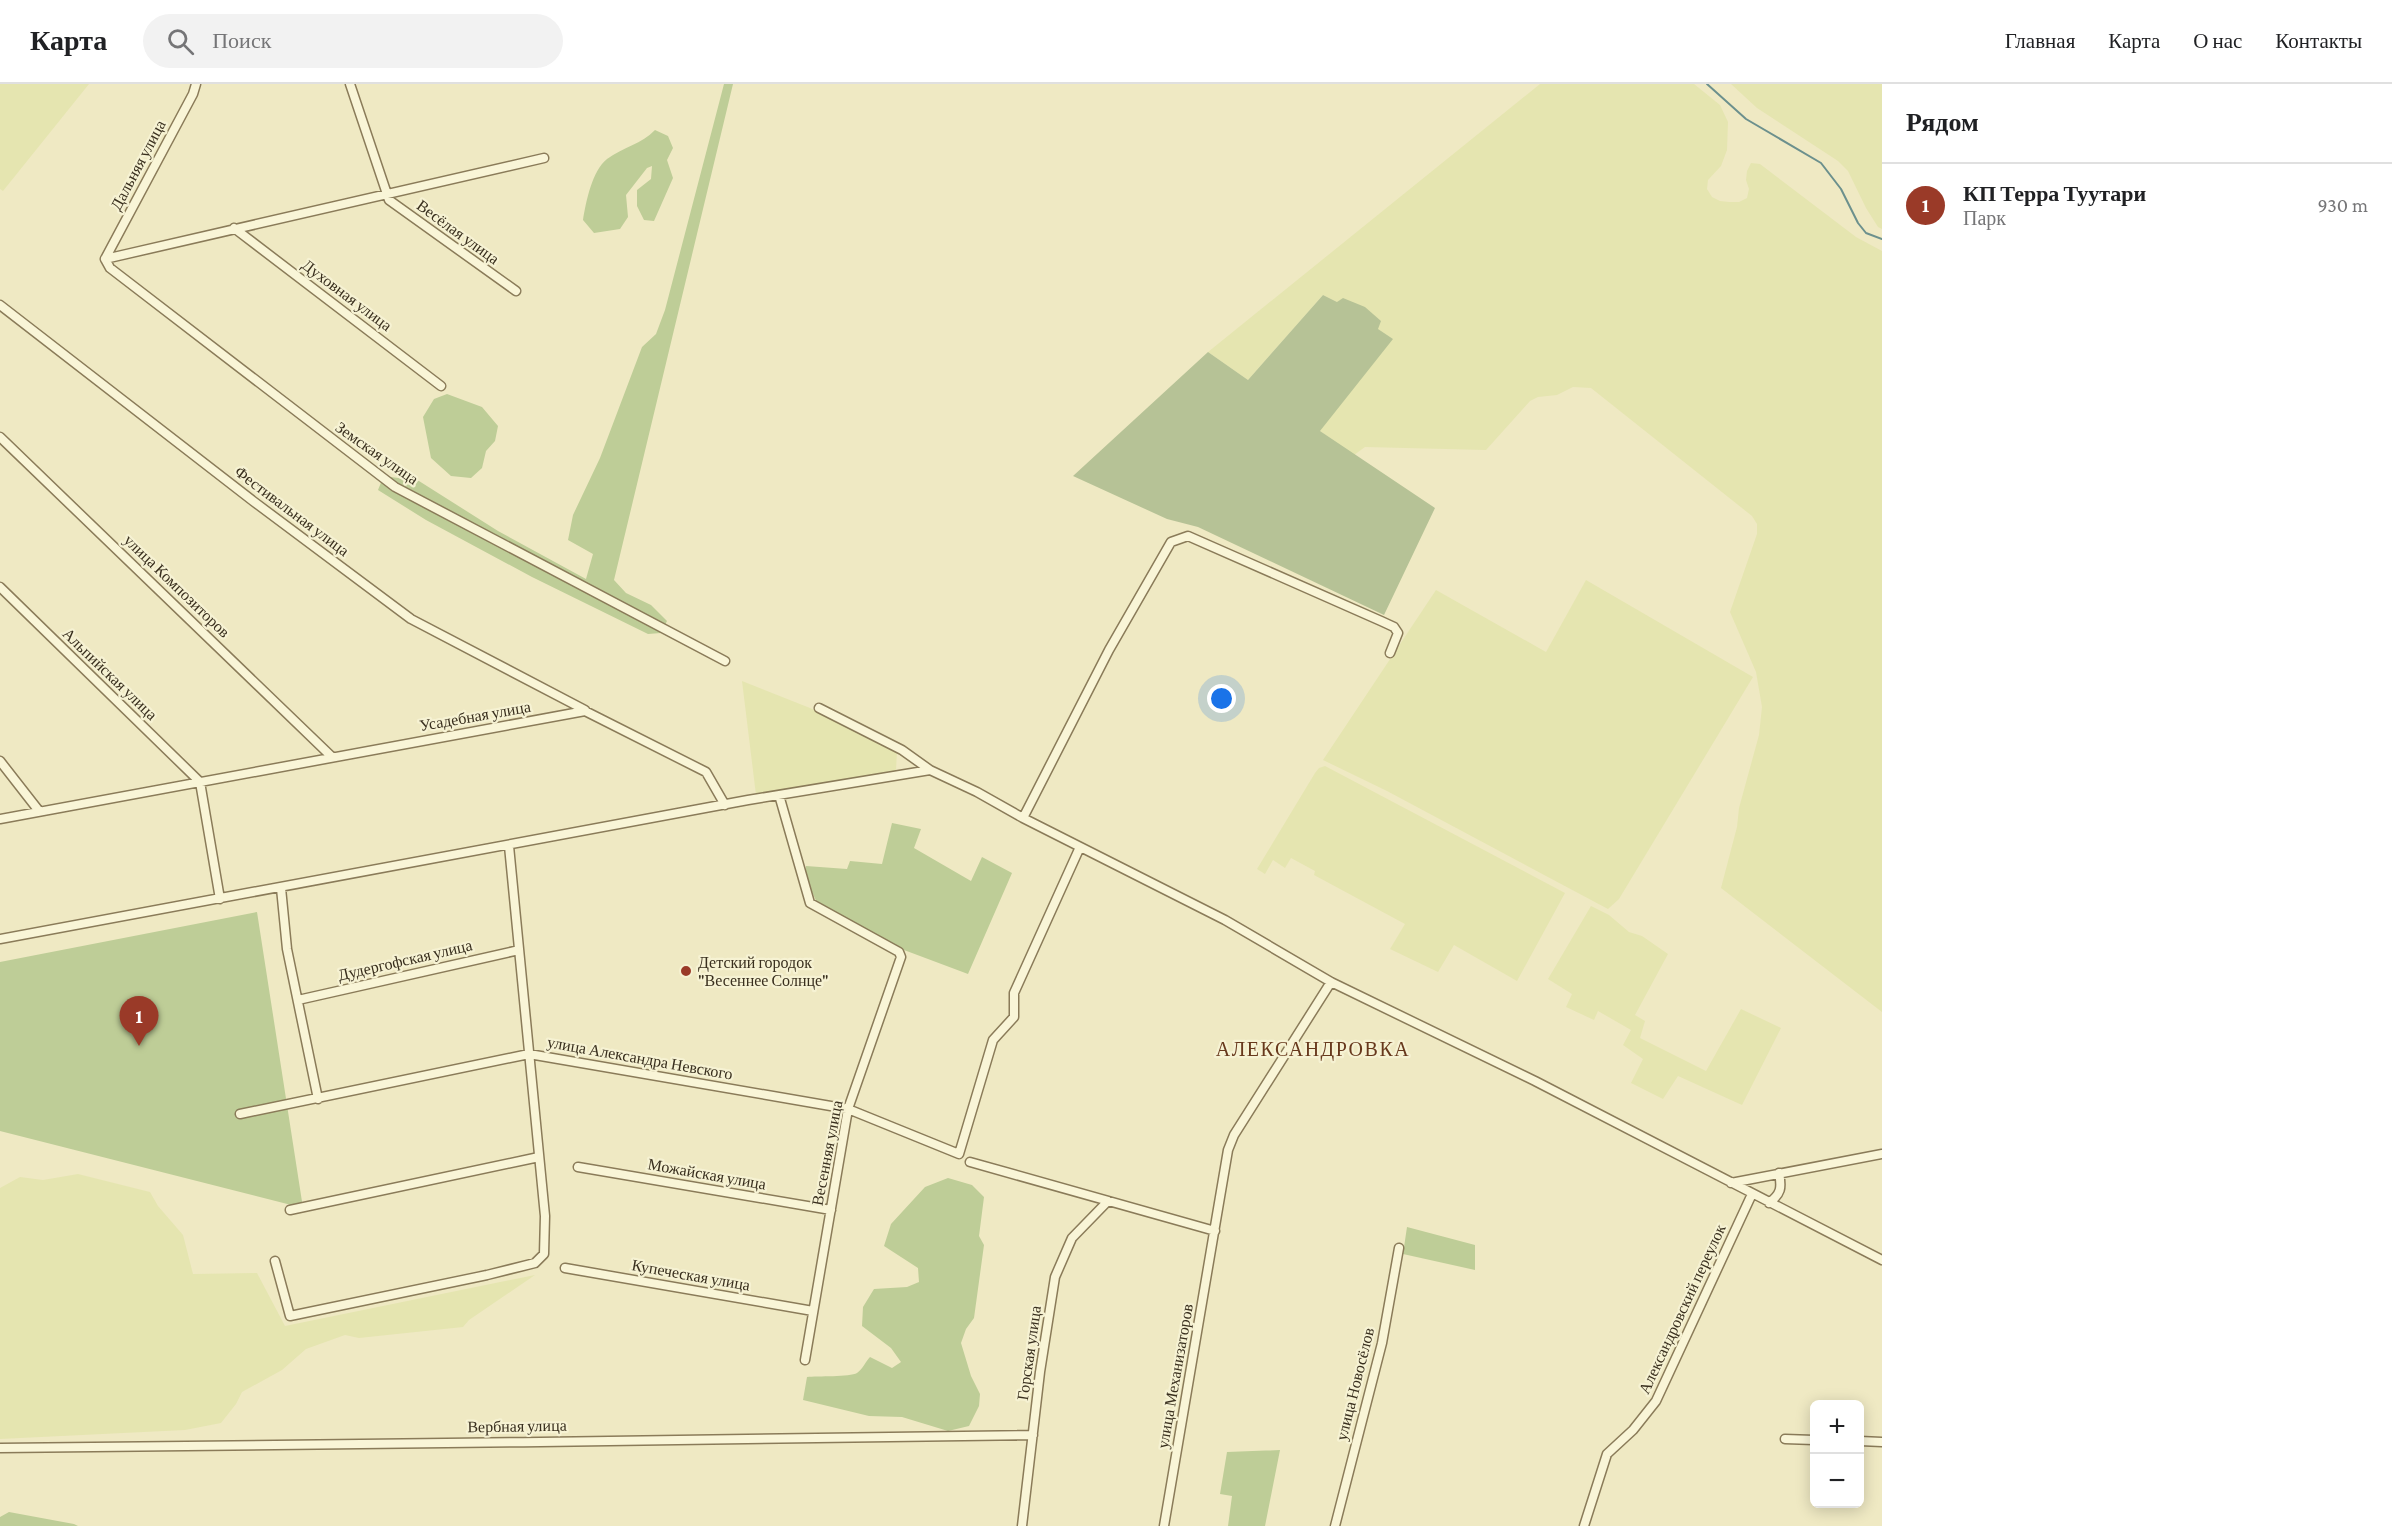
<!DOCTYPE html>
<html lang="ru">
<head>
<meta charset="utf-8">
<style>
  body { margin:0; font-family:"Crimson Pro",serif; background:#f2f2f2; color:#202124 }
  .controls { position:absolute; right:18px; bottom:18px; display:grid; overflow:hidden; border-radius:9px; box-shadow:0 3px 15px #0003 }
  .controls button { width:54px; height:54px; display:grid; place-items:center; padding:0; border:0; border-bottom:2px solid #e0e0e0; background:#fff; color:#202124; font:30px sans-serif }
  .you { position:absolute; left:1222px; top:615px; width:21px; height:21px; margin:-15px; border:4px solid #fff; border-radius:50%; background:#1a73e8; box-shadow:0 0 0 9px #1a73e833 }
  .badge { display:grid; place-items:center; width:39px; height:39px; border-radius:50%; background:#9a3a28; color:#fff; font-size:20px; font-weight:700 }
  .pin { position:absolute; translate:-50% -50px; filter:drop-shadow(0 2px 3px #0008) }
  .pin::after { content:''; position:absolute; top:32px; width:21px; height:18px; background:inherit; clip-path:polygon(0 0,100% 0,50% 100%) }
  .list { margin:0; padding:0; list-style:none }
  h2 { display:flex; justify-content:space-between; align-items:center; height:78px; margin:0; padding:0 24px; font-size:26px }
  h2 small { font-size:20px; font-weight:400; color:#757577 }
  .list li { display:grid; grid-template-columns:39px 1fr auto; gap:18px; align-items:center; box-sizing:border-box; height:84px; padding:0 24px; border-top:2px solid #e0e0e0 }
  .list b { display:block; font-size:22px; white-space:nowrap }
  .list p { margin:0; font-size:20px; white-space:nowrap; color:#757577 }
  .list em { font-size:20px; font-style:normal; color:#757577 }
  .icon { flex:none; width:33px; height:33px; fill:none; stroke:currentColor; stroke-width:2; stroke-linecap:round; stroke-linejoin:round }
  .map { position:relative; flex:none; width:1882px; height:1442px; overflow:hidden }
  header { display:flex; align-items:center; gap:36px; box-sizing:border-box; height:84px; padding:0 30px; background:#fff; border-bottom:2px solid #e0e0e0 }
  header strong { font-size:28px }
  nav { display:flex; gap:33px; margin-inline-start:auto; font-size:21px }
  .search { width:420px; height:54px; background:#f2f2f2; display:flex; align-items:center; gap:15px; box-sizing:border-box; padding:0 21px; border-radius:33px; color:#757577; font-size:22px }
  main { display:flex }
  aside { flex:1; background:#fff }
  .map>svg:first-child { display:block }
  .farmland { fill:#e5e5b0 }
  .green { fill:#becd97 }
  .cemetery { fill:#b6c296 }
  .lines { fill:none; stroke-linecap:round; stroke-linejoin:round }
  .stream { stroke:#6c908d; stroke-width:2 }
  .minor-casing { stroke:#8a7b59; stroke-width:11 }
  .minor { stroke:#f9f5d7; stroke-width:8 }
  .poi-dot { fill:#9a3a28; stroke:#f6f2d3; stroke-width:2 }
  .labels { text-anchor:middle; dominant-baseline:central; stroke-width:4.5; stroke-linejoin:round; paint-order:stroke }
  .street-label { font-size:16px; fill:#392f1e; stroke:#f6f2d3 }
  .poi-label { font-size:16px; fill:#392f1e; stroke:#f6f2d3; text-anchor:start }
  .quarter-label { font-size:20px; letter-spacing:1.5px; fill:#67381c; stroke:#f6f2d3 }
</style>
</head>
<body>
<header>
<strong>Карта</strong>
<div class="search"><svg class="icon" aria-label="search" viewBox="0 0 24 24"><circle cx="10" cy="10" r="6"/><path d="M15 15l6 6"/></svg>Поиск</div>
<nav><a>Главная</a><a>Карта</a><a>О нас</a><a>Контакты</a></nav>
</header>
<main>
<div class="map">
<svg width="1882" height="1442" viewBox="0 0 1882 1442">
  <rect width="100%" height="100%" fill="#efe9c3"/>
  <path class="farmland" d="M0 0H89L3 107 0 105Z
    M1540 0H1694L1720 21 1728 38 1727 66 1721 82 1708 96 1707 105 1712 113 1720 117 1729 118H1739L1747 114 1749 105 1746 96 1747 87 1751 79 1760 80 1856 153 1882 167V928L1721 804 1737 743 1739 724 1759 651 1762 623 1756 588 1730 528 1757 450V440L1752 432 1591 304 1573 303 1557 311 1538 313 1530 317 1486 366 1365 363 1354 371 1320 347 1337 218 1323 211 1248 296 1208 268Z
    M1731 0H1882V145L1878 143 1866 124 1848 87 1838 77 1757 24Z
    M1586 496 1753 593 1619 815 1608 825 1387 707 1323 676 1436 506 1546 568Z
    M742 597 810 624 897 666 896 687 756 711Z
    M1325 682 1565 809 1517 897 1454 861 1438 888 1390 865 1405 840 1314 791 1315 787 1291 774 1285 784 1273 776 1265 790 1257 785 1315 689 1319 684Z
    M1591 822 1609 831 1629 848 1642 852 1668 870 1635 931 1645 937 1640 954 1706 987 1741 925 1781 944 1742 1021 1678 992 1663 1015 1631 999 1643 975 1623 961 1631 946 1598 927 1594 936 1566 923 1572 910 1548 895Z
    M78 1090 150 1108 158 1122 183 1151 193 1190 257 1189 285 1242 535 1191 469 1236 463 1243 359 1254 345 1251 306 1265 282 1286 242 1308 236 1320 221 1339 185 1346 0 1355V1104L20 1093 43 1096Z"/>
  <path class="green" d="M724 0H733L614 496 626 509 651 521 667 537 661 549 648 550 532 493 426 436 378 406 382 396 391 393 419 397 498 447 586 495 593 470 568 456 573 431 600 374 642 263 656 250 665 226Z
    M655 46 668 52 673 64 667 76 673 94 654 137 644 136 637 122V106L651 95 652 82 647 84 626 111 628 133 620 145 594 149 583 136C586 118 592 87 607 75 623 63 642 60 655 46Z
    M447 310 482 323 498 342 495 357 486 367 482 384 471 394 451 392 431 374 423 333 434 315Z
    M892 739 921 745 914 764 971 797 982 773 1012 789 968 890 904 866 817 819 805 792 806 782 847 785 850 777 882 780Z
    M257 828 303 1124 0 1047V878Z
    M948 1094 972 1101 984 1113 979 1152 984 1161 974 1234 966 1245 961 1259 971 1292 980 1310 979 1322 969 1342 948 1347 902 1333 869 1332 803 1316 807 1293C817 1292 850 1293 857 1289 862 1286 866 1277 870 1273L892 1284 901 1278 891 1264 862 1242 863 1223 874 1205 907 1203 919 1198 918 1184 884 1162 891 1140 925 1103Z
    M1407 1143 1475 1161V1186L1403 1170Z
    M1280 1366 1265 1442H1228L1232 1412 1220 1410 1227 1368Z
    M9 1428 74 1440 78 1442H0V1433Z"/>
  <path class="cemetery" d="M1323 211 1337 218 1343 214 1365 223 1381 237 1378 245 1393 255 1320 347 1435 424 1384 531 1198 443 1167 435 1073 392 1208 268 1248 296Z"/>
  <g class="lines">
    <path class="stream" d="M1707 0 1746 35 1821 79 1841 105 1858 139 1866 149 1882 155"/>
    <g class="minor-casing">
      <path id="minor" d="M350 0 389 116 516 207
        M234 144 441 302
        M105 175 110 184 395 403 725 577
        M105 175 544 74
        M105 175 193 10 196 0
        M0 221 253 417 411 535 585 626
        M0 353 332 673
        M0 503 200 698
        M819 624 902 666 930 686
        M0 677 39 727
        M200 698 220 815
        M779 711 810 819 899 868 901 873 848 1025 805 1276
        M1023 734 1109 566 1171 458 1188 452 1381 537 1394 543 1398 549 1390 569
        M0 735 585 627 706 688 725 721
        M281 804 287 865 318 1015
        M0 855 748 716 930 686 977 708 1023 734 1225 836 1331 898 1535 997 1882 1176
        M298 916 519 866
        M240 1030 529 970 848 1025 959 1070 993 956 1014 933V909L1080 763
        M970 1078 1215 1147
        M578 1083 831 1126
        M1731 1099 1882 1070
        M1769 1119C1781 1110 1782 1104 1779 1089
        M290 1126 539 1073
        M275 1177 290 1232 487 1191 535 1179 544 1170 545 1132 509 762
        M565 1184 813 1227
        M1785 1355 1814 1356
        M1860 1357 1882 1358
        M0 1364C344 1361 689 1356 1033 1351
        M1022 1442 1040 1288 1055 1193 1072 1154 1108 1117
        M1164 1442 1228 1066 1234 1051 1331 898
        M1335 1442 1382 1259 1399 1164
        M1584 1442 1607 1370 1633 1346 1656 1317 1752 1110"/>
    </g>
    <use href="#minor" class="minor"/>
  </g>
  <circle class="poi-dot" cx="686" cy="887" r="6"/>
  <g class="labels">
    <g class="street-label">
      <text transform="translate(138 81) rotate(-62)">Дальняя улица</text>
      <text transform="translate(458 148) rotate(36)">Весёлая улица</text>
      <text transform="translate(347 211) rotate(37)">Духовная улица</text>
      <text transform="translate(377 369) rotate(35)">Земская улица</text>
      <text transform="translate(292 427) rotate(37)">Фестивальная улица</text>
      <text transform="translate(177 502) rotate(44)">улица Композиторов</text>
      <text transform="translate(110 590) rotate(44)">Альпийская улица</text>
      <text transform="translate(475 632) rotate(-10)">Усадебная улица</text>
      <text transform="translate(405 876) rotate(-13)">Дудергофская улица</text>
      <text transform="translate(640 974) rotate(10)">улица Александра Невского</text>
      <text transform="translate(827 1069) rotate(-79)">Весенняя улица</text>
      <text transform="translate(707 1090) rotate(10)">Можайская улица</text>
      <text transform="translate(691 1191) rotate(10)">Купеческая улица</text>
      <text transform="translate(1682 1225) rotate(-65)">Александровский переулок</text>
      <text transform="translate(1029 1269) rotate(-82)">Горская улица</text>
      <text transform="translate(1175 1292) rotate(-80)">улица Механизаторов</text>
      <text transform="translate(1355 1300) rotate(-76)">улица Новосёлов</text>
      <text transform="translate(517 1342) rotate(-1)">Вербная улица</text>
    </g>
    <g class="poi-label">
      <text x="698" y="878">Детский городок<tspan x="698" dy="18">"Весеннее Солнце"</tspan></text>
    </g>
    <g class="quarter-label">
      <text x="1313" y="965">АЛЕКСАНДРОВКА</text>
    </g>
  </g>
</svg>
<div class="controls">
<button>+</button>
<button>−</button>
</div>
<div class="you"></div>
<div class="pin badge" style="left:139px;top:962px">1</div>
</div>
<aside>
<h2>Рядом<small></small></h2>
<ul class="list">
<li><span class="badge">1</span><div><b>КП Терра Туутари</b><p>Парк</p></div><em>930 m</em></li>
</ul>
</aside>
</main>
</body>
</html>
